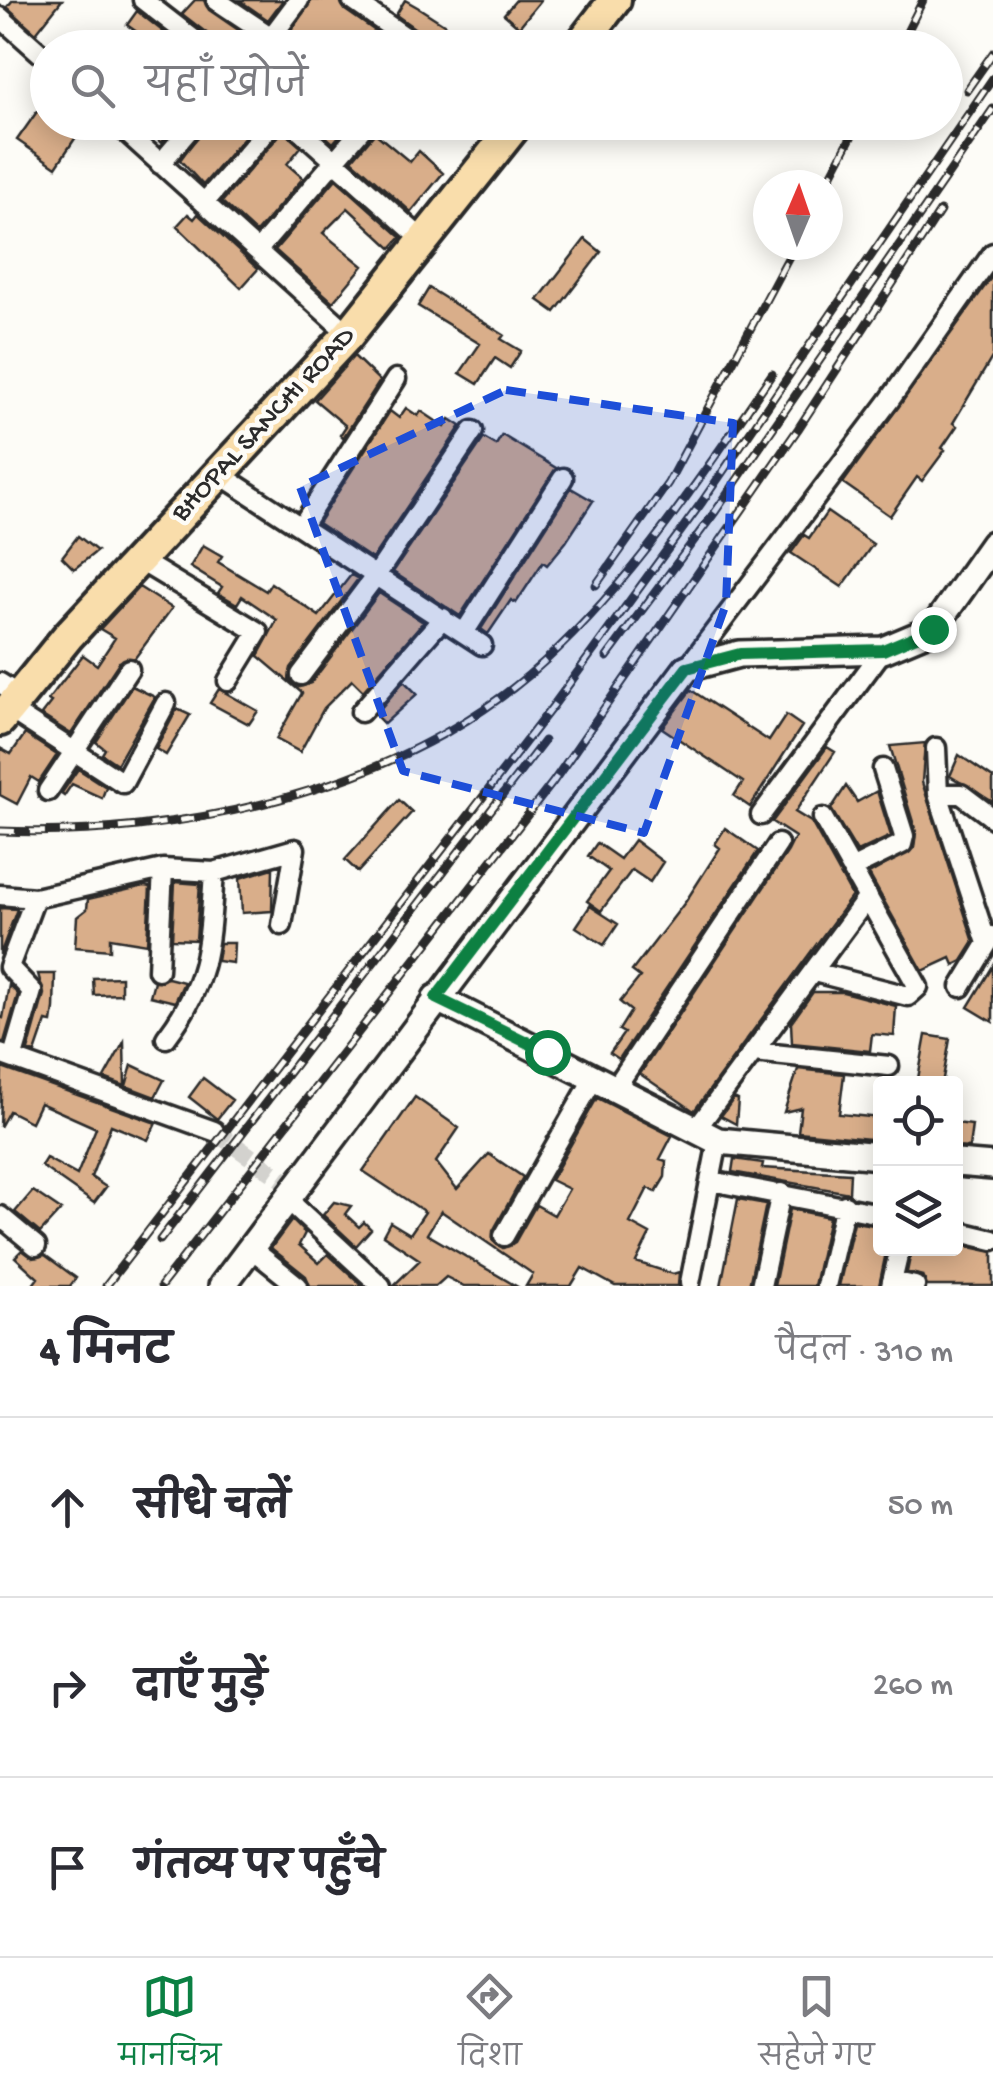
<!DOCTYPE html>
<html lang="hi">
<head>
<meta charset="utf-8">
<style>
  body { margin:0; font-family:"Gochi Hand","Playpen Sans Deva",sans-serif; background:#f2f2f3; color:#2b2b33 }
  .controls { position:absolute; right:30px; bottom:30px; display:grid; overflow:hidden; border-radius:10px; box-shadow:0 5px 25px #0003 }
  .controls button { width:90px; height:90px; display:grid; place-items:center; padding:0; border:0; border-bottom:2px solid #e1e1e2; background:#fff; color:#2b2b33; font:50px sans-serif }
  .compass { position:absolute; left:753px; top:170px; width:90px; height:90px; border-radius:50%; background:#fff; box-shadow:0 5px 25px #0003; rotate:2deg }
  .stop { position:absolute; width:30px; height:30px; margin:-22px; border:8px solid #0b8043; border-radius:50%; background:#fff }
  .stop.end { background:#0b8043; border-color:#fff; box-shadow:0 2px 10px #0008 }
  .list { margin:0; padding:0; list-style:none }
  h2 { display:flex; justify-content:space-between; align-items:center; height:130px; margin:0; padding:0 40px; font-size:42px }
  h2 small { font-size:32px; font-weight:400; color:#7c7c81 }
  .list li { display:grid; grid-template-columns:65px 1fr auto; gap:30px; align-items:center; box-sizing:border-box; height:180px; padding:0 40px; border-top:2px solid #e1e1e2 }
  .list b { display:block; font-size:38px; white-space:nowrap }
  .list em { font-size:32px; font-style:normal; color:#7c7c81 }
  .icon { flex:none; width:55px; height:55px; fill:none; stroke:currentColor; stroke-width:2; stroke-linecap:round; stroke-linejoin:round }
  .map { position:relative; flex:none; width:993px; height:1286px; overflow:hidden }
  .search { position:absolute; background:#fff; box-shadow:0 5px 25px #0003; left:30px; right:30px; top:30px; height:110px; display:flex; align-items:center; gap:25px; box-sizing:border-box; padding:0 35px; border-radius:55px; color:#7c7c81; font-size:38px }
  .sheet { height:670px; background:#fff }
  nav { display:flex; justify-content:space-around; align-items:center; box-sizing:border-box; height:140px; border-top:2px solid #e1e1e2; background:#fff; font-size:28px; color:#7c7c81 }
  nav a { display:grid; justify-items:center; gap:5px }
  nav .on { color:#0b8043 }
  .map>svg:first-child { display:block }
  .building { fill:#d9ae8a; stroke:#2b2b2b; stroke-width:2.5 }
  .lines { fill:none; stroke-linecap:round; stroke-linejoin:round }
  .street-tunnel { stroke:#d3d2ce; stroke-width:18; stroke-dasharray:18 9; stroke-linecap:butt }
  .street-casing { stroke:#2b2b2b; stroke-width:25 }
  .secondary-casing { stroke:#2b2b2b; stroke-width:32 }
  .primary-casing { stroke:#2b2b2b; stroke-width:38 }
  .street { stroke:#fdfcf7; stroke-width:18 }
  .secondary { stroke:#fdfcf7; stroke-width:25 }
  .primary { stroke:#f9ddab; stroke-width:30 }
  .rail-casing { stroke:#2b2b2b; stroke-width:9 }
  .rail { stroke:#fdfcf7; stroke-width:5; stroke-dasharray:15; stroke-linecap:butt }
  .route { stroke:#0b8043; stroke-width:12 }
  .marked { fill:#1d4ed8; fill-opacity:0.2; stroke:#1d4ed8; stroke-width:8; stroke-dasharray:20 12; stroke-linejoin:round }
  .labels { text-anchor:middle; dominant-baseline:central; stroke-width:9; stroke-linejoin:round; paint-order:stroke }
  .street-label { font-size:28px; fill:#2b2b2b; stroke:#fdfcf7 }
</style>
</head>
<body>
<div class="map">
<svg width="993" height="1286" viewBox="0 0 993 1286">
  <rect width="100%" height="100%" fill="#fdfcf7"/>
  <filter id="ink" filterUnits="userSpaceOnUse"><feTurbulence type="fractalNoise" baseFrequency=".01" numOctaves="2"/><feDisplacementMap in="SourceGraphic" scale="20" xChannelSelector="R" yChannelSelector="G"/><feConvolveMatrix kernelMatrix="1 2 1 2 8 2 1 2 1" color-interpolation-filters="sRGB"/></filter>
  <g filter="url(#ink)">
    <path class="building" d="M13 0H62L36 33 7 7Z
      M195 0H204L209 10 253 40 251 48H217L213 38 182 14Z
      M239 0H283L268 20Z
      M311 0H340L345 10 394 44 300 48 289 34Z
      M405 0 419 8 481 48H442L396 15Z
      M516 0H541L519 27 504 14Z
      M137 11 184 48H141L148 40 127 25Z
      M48 96V122H74L82 128 56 167 17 140Z
      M140 122H179L161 143Z
      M208 122H257L203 185 180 160Z
      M310 122H325L340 135 333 143Z
      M283 131 301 147 287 164 303 178 256 233 222 202Z
      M375 133 410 162 419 151 443 173 411 212 352 160Z
      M336 179 401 237 391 248 348 208 323 233 363 266 333 302 275 250Z
      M188 214 194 219 198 214 258 269 241 288 177 226Z
      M585 239 601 252 555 312 538 300Z
      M993 275V356L953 423 957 426 942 448 945 450 922 481 917 477 890 516 843 483Z
      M429 288 504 335 501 339 521 351 510 368 495 358 478 384 460 373 480 344 418 306Z
      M354 356 380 381 343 438 340 435 346 426 315 400Z
      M406 408 418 416 421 411 445 427 450 419 461 426 372 559 318 523 390 411 399 418Z
      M502 435 556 468 460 616 393 572 484 438 496 445Z
      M571 488 593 501 566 542 547 565 543 562 516 603 511 600 488 634 481 629Z
      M827 512 873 544 842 587 791 553 804 535 809 538Z
      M78 536 97 551 74 569 62 557Z
      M203 545 222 556 218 562 266 591 271 583 319 616 351 575 358 579 291 668 289 679 299 687 311 683 379 593 423 622 363 691 352 680 324 708 300 752 276 739 302 693 258 656 277 620 242 596 237 604 218 593 222 587 190 567Z
      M139 587 172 608 135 658 119 662 71 734 41 715 51 702 48 700 83 655 97 665 115 638 100 629Z
      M404 681 417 694 384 724 375 715Z
      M132 686 155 697 117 764 102 754 105 749 96 742Z
      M219 689 258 711 249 724 210 703Z
      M691 690 769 741 786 715 802 726 750 807 734 796 743 782 662 728Z
      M177 709 190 715 166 755 156 749Z
      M25 734 57 755 39 782 31 777 17 804 0 795V748L11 754Z
      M925 743 922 782 974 942 962 961 954 965 951 958 923 971 869 874 914 848 916 832 890 746Z
      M827 747 835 752 795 812 811 822 852 896 694 1111 640 1074 788 851 795 837 772 822Z
      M959 755 993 778V802L950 776Z
      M78 769 106 787 102 798 72 784 64 796 61 794Z
      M846 786 857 802 877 791 891 836 857 852 831 809Z
      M399 800 412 812 358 872 345 860Z
      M725 828 758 851 619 1059 610 1053 624 1033 619 1030 631 1011 620 1002 640 977 632 971 686 901 720 848 715 844Z
      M634 840 663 862 650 882 632 870 601 911 587 901 609 871 588 856 597 843 620 859Z
      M273 868 272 911 242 913 240 878Z
      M175 882 200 884 196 940 172 939Z
      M144 886 150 887 147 944 110 938V950L75 947 77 917 87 909 88 899Z
      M590 906 618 924 604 945 576 927Z
      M0 908 17 909 0 955Z
      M220 943H234L233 963 217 961Z
      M993 966V1022L968 1007Z
      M38 974H55L54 1009 52 1022 46 1021 35 1053 28 1051 44 994Z
      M121 977V994L94 995 93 978Z
      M168 978 184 982 175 1002 150 996 154 981Z
      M9 985 18 994 4 1042H0V1017L3 1018Z
      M813 992H843L896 1006 894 1036 872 1034 870 1051 792 1043 791 1023Z
      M926 1035 950 1039 942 1084H917Z
      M124 1042 125 1086 104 1078Z
      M132 1065 164 1080 155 1097 126 1086Z
      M2 1068 156 1123 148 1140 111 1125 91 1177 106 1187 94 1203 41 1166 46 1158 77 1175 96 1128 40 1103 31 1122 9 1111 0 1127Z
      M798 1069 844 1074 839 1114 880 1118V1140L798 1132 801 1108 784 1112Z
      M203 1078 232 1100 217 1119 189 1097Z
      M415 1097 459 1128 436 1162 457 1189 489 1154 523 1177 493 1231V1241L503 1248 515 1242 536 1205 554 1215 569 1189 551 1180 597 1098 672 1136 660 1159 666 1161 665 1177 656 1192 648 1188 630 1223 650 1234 636 1262 673 1274 679 1272 678 1286H615L582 1268 571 1286H526L533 1274 441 1211 427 1234 516 1286H464L446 1277 436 1286H393L420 1260 383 1235 390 1222 410 1234 425 1212 363 1171Z
      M734 1098 738 1100 736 1124 721 1116Z
      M956 1123 972 1125 969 1148 956 1147Z
      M734 1159 763 1163 762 1168 850 1173 849 1193 732 1172Z
      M33 1191 61 1210 40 1233 15 1212Z
      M738 1199 766 1204 749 1286H721Z
      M334 1202 351 1206 345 1214 359 1227 364 1222 371 1229 356 1246 323 1215Z
      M790 1209 829 1217 814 1286H774Z
      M292 1220 305 1233 299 1245 319 1263 328 1254 363 1286H310L306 1276 271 1248Z
      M854 1222 880 1226V1248H887L879 1286H839Z
      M956 1244 993 1252V1286H927L923 1276 907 1272 912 1248H956Z
      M22 1250 33 1258 45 1255 76 1278 70 1286H32L38 1278 15 1257Z"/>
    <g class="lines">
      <path class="street-tunnel" d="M214 1131 296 1189"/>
      <g class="street-casing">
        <path id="street" d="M143 0 205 48
          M216 0 288 48
          M352 0 421 48
          M0 17 48 60
          M263 48 299 0
          M115 122 349 334
          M291 122 424 241
          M160 164 196 122
          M204 203 274 122
          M258 250 368 122
          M221 475 482 645
          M303 524 396 379
          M139 560 258 632 228 681
          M464 633 563 478
          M687 668 889 401 993 253
          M301 675 377 574 473 431
          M0 683 22 697
          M9 709 123 783 166 703
          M361 712 443 618
          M936 748 938 794 987 943
          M48 791 129 669
          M938 794H961L993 818
          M761 815 883 650
          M853 868 902 844 904 836 883 769
          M0 895 35 898 163 869 214 872 295 849 282 925
          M158 970 163 869
          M814 972 908 996 918 987 823 818
          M961 987 992 936
          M166 1038C210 980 209 943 214 872
          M754 1052 889 1066
          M0 1054 214 1131
          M13 1056 32 991 9 967 35 898
          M616 1087 778 844
          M697 1128 868 897
          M711 1181 880 1214
          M288 1200 381 1286
          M0 1216 36 1246
          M956 1231 993 1240
          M504 1236 595 1076
          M252 1249 298 1286
          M892 1281 915 1286
          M690 1283 718 1141
          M761 1286 781 1193
          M826 1286 845 1205
          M891 1286 900 1248"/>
      </g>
      <g class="secondary-casing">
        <path id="secondary" d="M436 998 718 1141 880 1156
          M956 1163 993 1166
          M222 1286 687 668 739 654 883 650 933 629 993 544"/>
      </g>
      <g class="primary-casing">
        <path id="primary" d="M578 48 615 0
          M0 720 68 636 349 334 518 122"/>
      </g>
      <use href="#street" class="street"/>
      <use href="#secondary" class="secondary"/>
      <use href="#primary" class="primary"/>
      <g class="rail-casing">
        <path id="rail" d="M899 48 923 0
          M967 90 993 53
          M826 185 859 122
          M596 585 668 483 795 245
          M607 657 715 512 993 109
          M0 831C177 838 391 792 529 675 626 592 700 478 772 374
          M160 1240 544 741
          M106 1286 553 706 702 502 993 78
          M161 1286 553 782 798 429 940 211"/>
      </g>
      <use href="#rail" class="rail"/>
    </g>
  </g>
  <g class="lines" filter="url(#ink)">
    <path class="route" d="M547 1052 436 998 687 668 740 654 883 650 933 629"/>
  </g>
  <path class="marked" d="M506 390 733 423 726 604 644 833 403 771 300 487Z"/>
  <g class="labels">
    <g class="street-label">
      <text transform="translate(264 425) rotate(-47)">BHOPAL SANCHI ROAD</text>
    </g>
  </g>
</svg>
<div class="controls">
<button><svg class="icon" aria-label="locate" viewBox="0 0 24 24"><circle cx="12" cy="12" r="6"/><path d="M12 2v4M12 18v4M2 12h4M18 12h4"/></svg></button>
<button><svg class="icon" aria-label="layers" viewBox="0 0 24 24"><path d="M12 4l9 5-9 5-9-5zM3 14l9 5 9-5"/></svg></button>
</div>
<svg class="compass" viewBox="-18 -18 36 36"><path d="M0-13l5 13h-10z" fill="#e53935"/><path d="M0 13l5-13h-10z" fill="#7c7c81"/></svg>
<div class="stop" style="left:547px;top:1052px"></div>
<div class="stop end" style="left:933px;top:629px"></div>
<div class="search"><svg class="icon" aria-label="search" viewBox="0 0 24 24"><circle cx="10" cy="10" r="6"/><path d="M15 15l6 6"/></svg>यहाँ खोजें</div>
</div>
<section class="sheet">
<h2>4 मिनट<small>पैदल · 310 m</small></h2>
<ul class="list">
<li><svg class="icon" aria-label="ahead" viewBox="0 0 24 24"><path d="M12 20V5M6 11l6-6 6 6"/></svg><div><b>सीधे चलें</b></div><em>50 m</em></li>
<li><svg class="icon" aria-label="right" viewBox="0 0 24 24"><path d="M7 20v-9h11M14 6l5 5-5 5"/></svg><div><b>दाएँ मुड़ें</b></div><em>260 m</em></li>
<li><svg class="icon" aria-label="arrive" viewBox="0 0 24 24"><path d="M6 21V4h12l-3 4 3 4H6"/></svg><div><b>गंतव्य पर पहुँचे</b></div></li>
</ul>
</section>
<nav>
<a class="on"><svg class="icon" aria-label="map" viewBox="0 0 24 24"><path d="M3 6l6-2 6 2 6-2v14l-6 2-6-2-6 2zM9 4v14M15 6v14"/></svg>मानचित्र</a>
<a><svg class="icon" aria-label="directions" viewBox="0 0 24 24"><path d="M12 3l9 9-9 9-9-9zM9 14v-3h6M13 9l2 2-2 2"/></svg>दिशा</a>
<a><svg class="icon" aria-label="saved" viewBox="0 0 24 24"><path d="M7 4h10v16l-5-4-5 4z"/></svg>सहेजे गए</a>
</nav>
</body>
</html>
